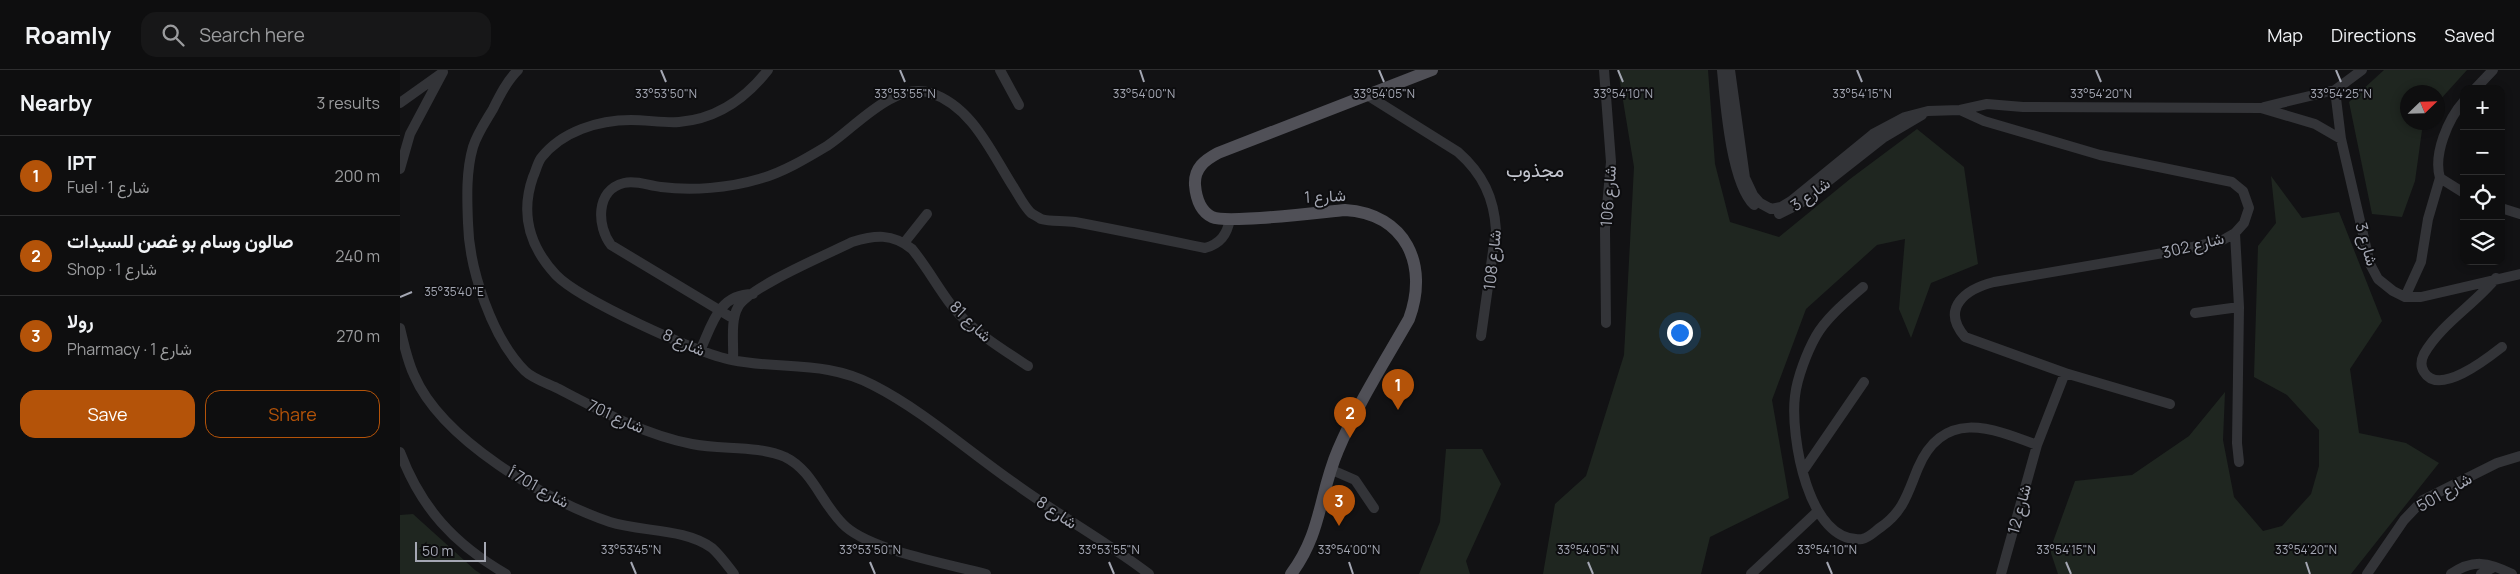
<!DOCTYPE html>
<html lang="en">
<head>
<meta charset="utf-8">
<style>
  body { margin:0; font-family:Manrope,Vazirmatn,sans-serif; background:#171718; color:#f1f3f6 }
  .controls { position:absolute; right:15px; top:15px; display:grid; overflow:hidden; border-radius:10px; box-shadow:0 2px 8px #0003 }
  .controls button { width:45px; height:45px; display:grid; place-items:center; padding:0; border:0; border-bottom:1px solid #2e2e2f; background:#0e0e0f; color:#f1f3f6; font:25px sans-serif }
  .compass { position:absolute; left:2000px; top:15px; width:45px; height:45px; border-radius:50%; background:#0e0e0f; box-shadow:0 2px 8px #0003; rotate:67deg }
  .scale { position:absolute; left:15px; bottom:12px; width:71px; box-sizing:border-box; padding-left:5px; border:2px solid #a4a7b3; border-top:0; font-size:14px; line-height:18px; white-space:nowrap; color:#a4a7b3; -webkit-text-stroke:4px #0d0d0f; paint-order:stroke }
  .you { position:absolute; left:1279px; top:262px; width:18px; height:18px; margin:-12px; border:4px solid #fff; border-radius:50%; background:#1a73e8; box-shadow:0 0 0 8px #1a73e833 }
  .badge { display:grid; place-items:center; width:32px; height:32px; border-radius:50%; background:#b45309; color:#fff; font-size:16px; font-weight:700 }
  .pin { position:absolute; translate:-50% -41px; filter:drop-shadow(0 1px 2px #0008) }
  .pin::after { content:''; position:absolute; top:26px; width:18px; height:15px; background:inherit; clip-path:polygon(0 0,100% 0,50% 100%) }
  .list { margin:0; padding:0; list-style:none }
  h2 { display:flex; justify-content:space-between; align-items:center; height:65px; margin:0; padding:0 20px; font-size:21px }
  h2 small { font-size:16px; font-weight:400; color:#9b9c9e }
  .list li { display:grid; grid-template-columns:32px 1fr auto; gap:15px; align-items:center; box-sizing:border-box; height:80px; padding:0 20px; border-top:1px solid #2e2e2f }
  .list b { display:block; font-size:19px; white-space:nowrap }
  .list p { margin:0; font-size:16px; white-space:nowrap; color:#9b9c9e }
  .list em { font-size:16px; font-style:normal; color:#9b9c9e }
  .actions { display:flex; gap:10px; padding:15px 20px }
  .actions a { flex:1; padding:11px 0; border:1px solid #b45309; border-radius:15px; text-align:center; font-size:18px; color:#b45309 }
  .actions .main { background:#b45309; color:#fff }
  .icon { flex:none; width:28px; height:28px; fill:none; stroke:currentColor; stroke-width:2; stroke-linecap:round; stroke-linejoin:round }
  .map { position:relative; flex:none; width:2120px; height:504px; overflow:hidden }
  header { display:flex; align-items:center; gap:30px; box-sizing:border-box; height:70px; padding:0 25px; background:#0e0e0f; border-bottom:1px solid #2e2e2f }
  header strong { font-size:24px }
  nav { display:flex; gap:28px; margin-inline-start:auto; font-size:18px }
  .search { width:350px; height:45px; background:#171718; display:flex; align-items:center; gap:12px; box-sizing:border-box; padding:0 18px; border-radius:15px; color:#9b9c9e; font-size:19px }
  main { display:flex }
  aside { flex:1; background:#0e0e0f }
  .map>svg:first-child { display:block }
  .green { fill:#1f2620 }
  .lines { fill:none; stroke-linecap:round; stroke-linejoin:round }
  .minor { stroke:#333438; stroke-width:10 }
  .major { stroke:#505057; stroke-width:12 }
  .ticks { fill:none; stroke:#a4a7b3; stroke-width:2 }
  .labels { text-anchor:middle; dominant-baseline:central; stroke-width:4; stroke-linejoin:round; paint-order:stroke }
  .street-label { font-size:16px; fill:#a4a7b3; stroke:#0d0d0f }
  .quarter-label { font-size:19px; fill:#c5c7d0; stroke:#0d0d0f }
  .ticks-label { font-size:12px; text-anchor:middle; fill:#a4a7b3; stroke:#0d0d0f; stroke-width:4; stroke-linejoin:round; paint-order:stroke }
</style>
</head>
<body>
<header>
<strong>Roamly</strong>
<div class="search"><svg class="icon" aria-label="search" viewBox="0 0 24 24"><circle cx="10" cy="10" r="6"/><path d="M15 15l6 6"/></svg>Search here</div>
<nav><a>Map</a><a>Directions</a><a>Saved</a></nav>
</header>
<main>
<aside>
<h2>Nearby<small>3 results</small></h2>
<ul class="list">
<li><span class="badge">1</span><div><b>IPT</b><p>Fuel · شارع 1</p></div><em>200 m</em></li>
<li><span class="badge">2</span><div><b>صالون وسام بو غصن للسيدات</b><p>Shop · شارع 1</p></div><em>240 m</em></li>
<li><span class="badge">3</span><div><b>رولا</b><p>Pharmacy · شارع 1</p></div><em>270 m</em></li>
</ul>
<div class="actions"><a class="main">Save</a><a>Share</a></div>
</aside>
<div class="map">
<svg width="2120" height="504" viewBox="0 0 2120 504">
  <rect width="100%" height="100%" fill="#121214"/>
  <path class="green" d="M1218 0H1308L1315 94 1330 152 1379 167 1450 109 1517 59 1564 97 1578 194 1531 213 1511 268 1499 239 1505 169 1477 175 1406 239 1372 330 1389 428 1310 467 1301 504H1143L1155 434 1186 406 1224 285 1234 97Z
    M1984 0H2067L2038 32V22H2008V52L2023 53 2015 111 2002 147 1972 144 1949 32Z
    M1871 106 1902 148 1939 142 1982 251 1950 299 1959 363 2006 373 2039 393 1951 504H1658L1650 480 1675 411 1732 405 1789 366 1825 322 1823 370 1834 427 1863 461 1882 456 1911 424 1919 396V360L1887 325 1854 307 1858 176 1876 153Z
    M1046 379H1082L1101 414 1066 491 1070 504H1019L1040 452Z
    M13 444 75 500 81 504H0V445Z"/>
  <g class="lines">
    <path class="minor" d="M118 0C107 11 100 25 93 39 86 51 77 64 73 77 66 101 67 128 68 153 69 199 92 268 125 301 133 309 149 314 159 319 201 341 245 365 292 374 322 380 357 375 385 387 414 401 422 436 446 457 474 481 548 494 586 504
      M368 0C346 28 317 49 279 52 264 53 247 50 231 50 199 50 162 61 141 88 137 94 136 101 133 107 120 144 129 176 156 205 179 229 298 284 332 290 381 300 426 290 473 315 524 341 569 382 617 415 660 446 707 472 749 504
      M600 0 619 35
      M1204 0 1211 92 1205 159 1206 253
      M1322 0C1325 33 1331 113 1354 135
      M1330 0 1345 108 1353 125 1360 133 1371 139 1381 137 1391 131 1473 64 1505 47 1528 41 1560 40 1587 34 1623 37 1861 38 1915 54 1941 69
      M2075 19 2093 0
      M1935 20 1941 69 1970 194 1978 209 1993 221 2005 227H2021L2120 204
      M967 25 1058 82C1083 104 1094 128 1096 160L1081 266
      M2064 31C2048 49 2033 84 2040 108L2064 123
      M0 33 42 3
      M1864 37 1935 20 1962 0
      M1560 40 1584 51 1700 85 1832 112 1843 121 1849 138 1844 153 1835 163 1821 171 1769 182 1594 212C1566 219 1540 238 1565 267L1665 303 1770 334
      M0 99 10 64 43 2
      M2101 138 2120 144
      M1379 144 1399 134 1483 68 1522 45
      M1835 163 1839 237 1837 373 1839 392
      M504 173 527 144
      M2096 208C2075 234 2040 255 2024 284 2021 290 2020 296 2024 302 2039 327 2088 288 2102 277
      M1463 217C1447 231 1427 247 1416 266 1407 282 1397 308 1395 326 1390 365 1408 475 1462 469 1469 468 1475 461 1481 457 1504 441 1508 422 1518 398 1543 339 1590 357 1637 375
      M2005 227 2021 192 2028 149 2040 108
      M1795 243 1839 237
      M334 249 211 175C197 157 195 120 224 113 237 110 249 116 261 117 292 121 329 118 359 109 382 103 407 88 427 76 455 58 493 11 531 23 573 37 592 84 614 118 619 126 624 136 631 143 634 145 638 147 641 149 651 152 664 150 675 152 718 160 761 169 805 178 820 174 827 165 830 149
      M0 258C4 274 7 290 14 305 42 370 145 430 210 452 241 462 285 458 312 478 320 485 327 495 334 504
      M300 281C312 255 318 224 353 224
      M333 290C334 275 330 251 338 237 349 217 428 184 452 172 475 165 492 163 512 179 527 197 538 218 552 236 572 261 602 279 628 296
      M0 382C21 438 54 474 106 504
      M932 400 955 410 974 438
      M1403 401 1464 312
      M1351 504 1417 442
      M1601 504 1637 375 1665 303
      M1967 504 2004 450 2023 430 2097 393 2120 386
      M2051 504C2073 489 2088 492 2112 504
      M2081 504 2092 498"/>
    <path class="major" d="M891 504C922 463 919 424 938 380 957 335 985 291 1009 249 1029 195 1006 144 945 140 922 142 828 154 812 147 800 141 796 127 795 115 794 98 805 90 818 83L1032 0"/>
  </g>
  <path class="ticks" d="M261 0 266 12M500 0 505 12M740 0 744 12M979 0 984 12M1218 0 1223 12M1457 0 1462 12M1696 0 1701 12M1936 0 1941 12M0 227 12 222M231 492 236 504M470 492 475 504M709 492 714 504M949 492 953 504M1188 492 1193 504M1427 492 1432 504M1666 492 1671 504M1906 492 1910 504"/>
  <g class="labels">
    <g class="street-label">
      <text transform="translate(1410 124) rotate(-36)">شارع 3</text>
      <text transform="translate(925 126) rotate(-3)">شارع 1</text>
      <text transform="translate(1208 126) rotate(-86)">شارع 106</text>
      <text transform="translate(1967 174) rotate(74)">شارع 3</text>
      <text transform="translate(1793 175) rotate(-14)">شارع 302</text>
      <text transform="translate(1092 190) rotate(-84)">شارع 108</text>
      <text transform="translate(571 251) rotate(44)">شارع 81</text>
      <text transform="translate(284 272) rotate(24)">شارع 8</text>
      <text transform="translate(216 346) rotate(24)">شارع 701</text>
      <text transform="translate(139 417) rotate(29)">شارع 701 أ</text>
      <text transform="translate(2044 422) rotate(-30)">شارع 501</text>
      <text transform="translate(1619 439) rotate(-75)">شارع 12</text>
      <text transform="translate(657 442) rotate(34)">شارع 8</text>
    </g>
    <g class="quarter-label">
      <text x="1135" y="100">مجذوب</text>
    </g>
  </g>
  <g class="ticks-label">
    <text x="266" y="28">33°53'50"N</text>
    <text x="505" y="28">33°53'55"N</text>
    <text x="744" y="28">33°54'00"N</text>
    <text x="984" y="28">33°54'05"N</text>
    <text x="1223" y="28">33°54'10"N</text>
    <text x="1462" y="28">33°54'15"N</text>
    <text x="1701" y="28">33°54'20"N</text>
    <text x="1941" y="28">33°54'25"N</text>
    <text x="54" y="226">35°35'40"E</text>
    <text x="231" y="484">33°53'45"N</text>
    <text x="470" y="484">33°53'50"N</text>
    <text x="709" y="484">33°53'55"N</text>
    <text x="949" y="484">33°54'00"N</text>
    <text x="1188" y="484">33°54'05"N</text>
    <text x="1427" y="484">33°54'10"N</text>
    <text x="1666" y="484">33°54'15"N</text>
    <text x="1906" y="484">33°54'20"N</text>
  </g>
</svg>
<div class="controls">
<button>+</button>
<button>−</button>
<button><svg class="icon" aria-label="locate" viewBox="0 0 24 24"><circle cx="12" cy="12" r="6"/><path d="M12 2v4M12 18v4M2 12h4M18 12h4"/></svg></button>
<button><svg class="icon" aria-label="layers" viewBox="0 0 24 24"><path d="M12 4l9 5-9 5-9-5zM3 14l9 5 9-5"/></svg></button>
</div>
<svg class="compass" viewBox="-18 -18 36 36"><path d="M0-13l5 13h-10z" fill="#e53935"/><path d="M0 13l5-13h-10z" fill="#9b9c9e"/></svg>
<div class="scale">50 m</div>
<div class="you"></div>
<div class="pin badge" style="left:998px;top:340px">1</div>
<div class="pin badge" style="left:950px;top:368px">2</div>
<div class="pin badge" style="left:939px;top:456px">3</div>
</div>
</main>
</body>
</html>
